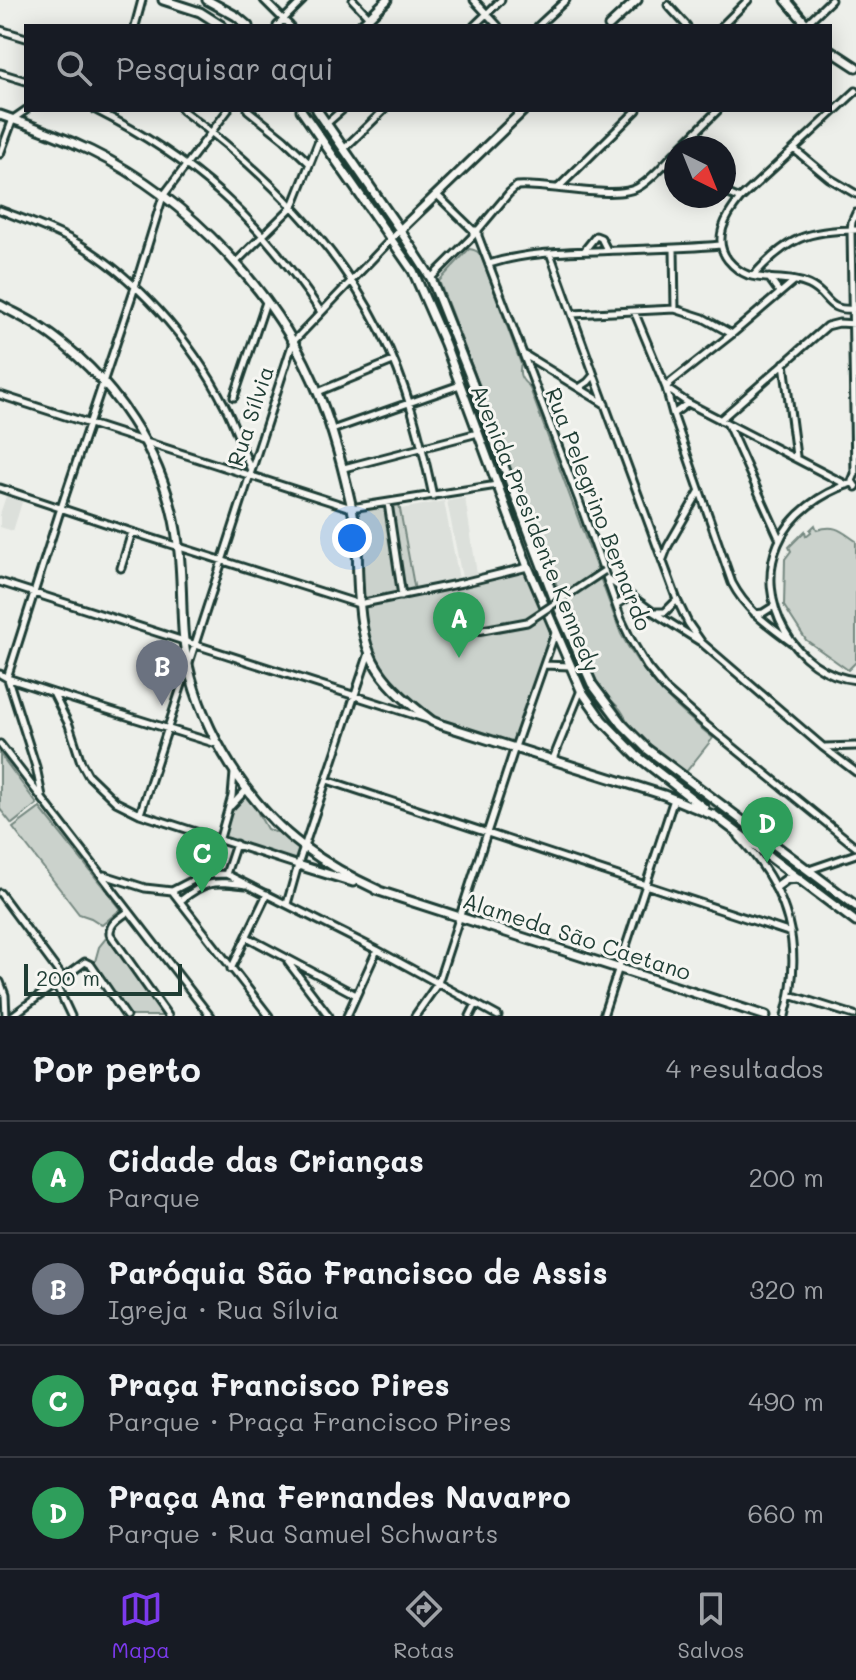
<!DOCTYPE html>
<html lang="pt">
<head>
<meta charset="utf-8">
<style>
  body { margin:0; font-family:Mali,sans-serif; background:#20242c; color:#f1f3f6 }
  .compass { position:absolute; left:664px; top:136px; width:72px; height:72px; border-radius:50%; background:#171b24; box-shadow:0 4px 20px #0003; rotate:137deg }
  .scale { position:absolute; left:24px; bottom:20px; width:158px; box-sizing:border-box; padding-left:8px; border:4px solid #1f3d34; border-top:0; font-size:22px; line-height:28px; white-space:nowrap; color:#1f3d34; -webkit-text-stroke:6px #f6f6f2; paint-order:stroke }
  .you { position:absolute; left:352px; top:538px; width:28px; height:28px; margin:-20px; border:6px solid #fff; border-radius:50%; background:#1a73e8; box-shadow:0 0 0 12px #1a73e833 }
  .badge { display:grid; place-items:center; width:52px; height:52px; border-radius:50%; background:#7c3aed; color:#fff; font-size:26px; font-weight:700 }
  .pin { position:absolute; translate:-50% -66px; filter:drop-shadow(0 2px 4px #0008) }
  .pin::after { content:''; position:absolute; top:42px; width:28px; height:24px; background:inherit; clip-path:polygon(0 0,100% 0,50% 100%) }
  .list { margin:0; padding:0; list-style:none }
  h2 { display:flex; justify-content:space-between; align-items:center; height:104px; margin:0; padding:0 32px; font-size:34px }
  h2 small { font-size:26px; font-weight:400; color:#9ea1a6 }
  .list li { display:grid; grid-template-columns:52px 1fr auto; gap:24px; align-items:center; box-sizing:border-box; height:112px; padding:0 32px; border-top:2px solid #363941 }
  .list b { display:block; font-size:30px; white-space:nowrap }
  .list p { margin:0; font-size:26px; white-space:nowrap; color:#9ea1a6 }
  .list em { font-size:26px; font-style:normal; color:#9ea1a6 }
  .icon { flex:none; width:44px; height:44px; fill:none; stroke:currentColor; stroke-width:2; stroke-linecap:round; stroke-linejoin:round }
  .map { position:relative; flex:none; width:856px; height:1016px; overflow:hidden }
  .search { position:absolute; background:#171b24; box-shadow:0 4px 20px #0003; left:24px; right:24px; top:24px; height:88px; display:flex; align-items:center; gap:20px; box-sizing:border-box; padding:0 28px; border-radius:0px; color:#9ea1a6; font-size:30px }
  .sheet { height:552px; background:#171b24 }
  nav { display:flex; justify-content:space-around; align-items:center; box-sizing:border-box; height:112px; border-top:2px solid #363941; background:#171b24; font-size:22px; color:#9ea1a6 }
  nav a { display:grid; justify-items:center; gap:4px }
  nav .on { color:#7c3aed }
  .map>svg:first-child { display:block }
  .built { fill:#dce0db }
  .green { fill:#cbd2cc; stroke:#758880; stroke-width:2 }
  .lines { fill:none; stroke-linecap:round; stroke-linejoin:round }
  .minor-casing { stroke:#1f3d34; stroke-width:11 }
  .major-casing { stroke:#1f3d34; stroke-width:13 }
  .minor { stroke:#f6f6f2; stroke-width:5 }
  .major { stroke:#f6f6f2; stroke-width:7 }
  .minor-bridge-casing { stroke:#1f3d34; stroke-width:11; stroke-linecap:butt }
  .minor-bridge { stroke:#f6f6f2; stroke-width:5 }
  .labels { text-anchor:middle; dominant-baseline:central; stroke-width:6; stroke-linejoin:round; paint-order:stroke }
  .street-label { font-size:22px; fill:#1f3d34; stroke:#f6f6f2 }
</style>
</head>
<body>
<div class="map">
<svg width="856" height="1016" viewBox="0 0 856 1016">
  <rect width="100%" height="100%" fill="#edefea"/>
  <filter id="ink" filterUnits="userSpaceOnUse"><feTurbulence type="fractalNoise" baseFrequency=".0125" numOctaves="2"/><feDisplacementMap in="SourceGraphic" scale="16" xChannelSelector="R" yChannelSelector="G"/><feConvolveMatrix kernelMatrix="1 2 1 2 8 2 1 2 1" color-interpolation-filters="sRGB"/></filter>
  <g filter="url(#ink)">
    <path class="built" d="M7 493 23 499 13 531 0 527V514Z
      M465 498 477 574 462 578 447 501Z
      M444 501 459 579 415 588 401 509Z"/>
    <path class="green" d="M306 110H312L393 227V231L390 232Z
      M469 249C480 250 481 256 484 264L521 364C518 374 521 380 529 386L621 634C646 681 673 705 713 738L686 772C667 758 643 743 629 723 625 718 623 712 619 708 607 697 597 685 590 669L514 477 507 465 509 461 497 432V428L492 418 439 281Z
      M428 289 434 293 579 666 573 669 532 568 428 293Z
      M399 504 415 591 360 603 355 510Z
      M815 525 817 530C836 524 841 531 856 541V662L848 670 806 640 784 606 785 559 791 551 789 547 805 531 806 536 811 532 810 530Z
      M527 571 552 637 513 743 441 721 396 690 369 649 360 606Z
      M581 667 590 688 627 733 856 909V919L637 755 584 692 574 670Z
      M0 754 37 804 12 824 0 809Z
      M247 791 259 805 258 813 267 829 274 832 283 831 302 848 297 862 222 836 231 808Z
      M40 808 121 909 102 925 91 918 79 914 13 828Z
      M107 937 165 1016H129L94 965 99 947Z"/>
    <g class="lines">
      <g class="minor-casing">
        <path id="minor" d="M264 0 290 26
          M353 0 369 17
          M474 0 498 26
          M668 5 687 26
          M805 25 831 0
          M135 26 142 0
          M277 26 303 0
          M474 26 501 0
          M538 26 566 0
          M722 26 748 0
          M0 30 26 38
          M0 73 26 81
          M856 91 740 199C726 216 712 239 728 260 733 266 740 272 748 275 767 281 790 276 809 285 831 295 824 312 856 309
          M96 110C194 159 260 220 321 312
          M182 110C262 169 336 242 381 332 407 384 421 440 433 496
          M248 110 284 139 309 163
          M326 124 342 110
          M680 148 718 110
          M344 149 384 110
          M794 149 829 178 856 194
          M0 154 13 119 26 110
          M664 164 676 170
          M558 188 637 110
          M724 192 740 199
          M437 195 473 230
          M0 210C23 219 46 227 68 238 133 272 192 341 225 406 235 426 242 447 250 468
          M856 213 852 222 851 230 855 474 852 481 856 487
          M478 230 509 193 517 186C547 183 617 202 640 186 653 178 665 163 676 152
          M674 249 675 309
          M584 251 596 236 601 238 607 250
          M550 253 594 375 677 600 688 623 702 643 823 747 856 772
          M235 263 293 206 320 138
          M489 264C523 253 558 252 595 251 637 249 678 249 720 245
          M754 275C787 238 808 230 856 230
          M431 278 473 236V230H478V236L578 498 621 619 630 638 647 667 665 689 706 725 856 847
          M769 278 780 293
          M794 281 732 334 671 382 666 388 688 403 847 485
          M634 311 666 388 673 414 732 583C746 610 768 625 791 642
          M572 314 675 309 703 318 732 334
          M525 355 605 404
          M784 363 796 456
          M579 388 588 382 594 375
          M318 392 393 361
          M0 395 351 508 497 485
          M234 397 266 302
          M673 414 688 403
          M720 420 827 326 839 323 856 324
          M728 425 780 540
          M332 430 460 385
          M344 468 478 433
          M852 483C822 493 791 513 778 544 754 600 794 674 856 680
          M0 488 132 532 359 604 462 583 528 567
          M388 503 402 596
          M663 559 668 546 699 492
          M121 568 132 532
          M608 579 653 612 699 641
          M0 582 427 719
          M616 605 630 596
          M654 612H665L677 600
          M755 614 763 613 774 606
          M544 665 570 666
          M0 674 7 678 53 693 217 744
          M7 678 59 514 135 287 163 196 228 110
          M8 679 36 767 42 796
          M53 693 69 725 81 762 88 775 116 802 140 814 298 865
          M0 744 210 1016
          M825 747 856 746
          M553 759 581 690
          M327 780 791 933
          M231 806 247 789
          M140 814 293 342 400 230
          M739 837C789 890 804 946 785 1016
          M220 838 232 796 234 773
          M809 870 856 854
          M226 874 236 844
          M104 875 145 888 172 891
          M197 879C197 860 202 848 219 839
          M172 891 203 875 226 874 377 950 498 1016
          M172 891 269 1016
          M0 893 63 978
          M180 901C206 880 214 881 246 885
          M287 904 298 865 369 653
          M129 911C121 917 109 923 110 934L168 1016
          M247 937 356 995
          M288 962 329 1016
          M231 969 267 894
          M0 982 5 995 6 1016
          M56 984 71 1016
          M790 995 854 1015
          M12 1016 85 962 91 965 126 1016
          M347 1016 377 950
          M415 1016 438 983 515 747 555 633
          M470 1016 476 1004
          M603 1016 674 799"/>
      </g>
      <g class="major-casing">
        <path id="major" d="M163 0 200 12 222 26
          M207 0 236 16 248 26
          M786 0 808 26
          M360 26 387 0
          M609 26 637 0
          M830 50 856 67
          M301 110 413 271 445 344 528 567 581 690 602 720 636 755 704 808
          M317 110 400 230 431 278 469 374 554 598 592 684 622 724 647 749 856 906
          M0 115C30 125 62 137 91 151 188 198 279 294 319 395 336 437 346 479 355 523 358 541 357 560 358 578 361 654 371 675 432 721L439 724 664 795 715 816
          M400 230 524 110
          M0 305C12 312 26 318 38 326 112 374 167 455 178 544 184 584 179 626 188 665 203 732 249 807 304 847 327 864 352 878 378 890
          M714 815 856 922
          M298 865 353 882
          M776 887 787 879 798 878
          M376 890 766 1016"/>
      </g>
      <use href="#minor" class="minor"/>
      <use href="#major" class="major"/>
      <g class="minor-bridge-casing">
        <path id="minor-bridge" d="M477 631 527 622 604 571"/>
      </g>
      <use href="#minor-bridge" class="minor-bridge"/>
    </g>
  </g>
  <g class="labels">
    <g class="street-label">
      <text transform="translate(250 416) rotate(-72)">Rua Sílvia</text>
      <text transform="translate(599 509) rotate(69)">Rua Pelegrino Bernardo</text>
      <text transform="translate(536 528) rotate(68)">Avenida Presidente Kennedy</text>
      <text transform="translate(577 936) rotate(18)">Alameda São Caetano</text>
    </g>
  </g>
</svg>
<svg class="compass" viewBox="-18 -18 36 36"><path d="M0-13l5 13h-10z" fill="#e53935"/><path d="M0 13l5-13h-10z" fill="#9ea1a6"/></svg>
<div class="scale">200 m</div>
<div class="you"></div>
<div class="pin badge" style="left:459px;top:658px;background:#2e9e5b">A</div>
<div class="pin badge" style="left:162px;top:706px;background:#6b7280">B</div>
<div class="pin badge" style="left:202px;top:893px;background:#2e9e5b">C</div>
<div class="pin badge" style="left:767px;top:863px;background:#2e9e5b">D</div>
<div class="search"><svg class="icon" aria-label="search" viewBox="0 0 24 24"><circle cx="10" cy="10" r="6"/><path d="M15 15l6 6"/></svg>Pesquisar aqui</div>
</div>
<section class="sheet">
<h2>Por perto<small>4 resultados</small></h2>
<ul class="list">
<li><span class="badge" style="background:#2e9e5b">A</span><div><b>Cidade das Crianças</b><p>Parque</p></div><em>200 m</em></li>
<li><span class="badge" style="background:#6b7280">B</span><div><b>Paróquia São Francisco de Assis</b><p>Igreja · Rua Sílvia</p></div><em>320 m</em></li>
<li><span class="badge" style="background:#2e9e5b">C</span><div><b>Praça Francisco Pires</b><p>Parque · Praça Francisco Pires</p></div><em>490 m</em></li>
<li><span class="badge" style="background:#2e9e5b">D</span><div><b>Praça Ana Fernandes Navarro</b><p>Parque · Rua Samuel Schwarts</p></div><em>660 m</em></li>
</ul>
</section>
<nav>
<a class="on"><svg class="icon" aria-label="map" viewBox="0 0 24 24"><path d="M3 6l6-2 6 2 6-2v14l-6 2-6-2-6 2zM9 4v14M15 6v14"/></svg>Mapa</a>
<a><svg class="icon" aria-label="directions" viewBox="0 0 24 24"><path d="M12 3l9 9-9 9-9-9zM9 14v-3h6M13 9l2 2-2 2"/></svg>Rotas</a>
<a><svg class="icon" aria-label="saved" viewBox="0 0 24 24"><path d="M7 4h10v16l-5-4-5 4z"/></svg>Salvos</a>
</nav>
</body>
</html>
